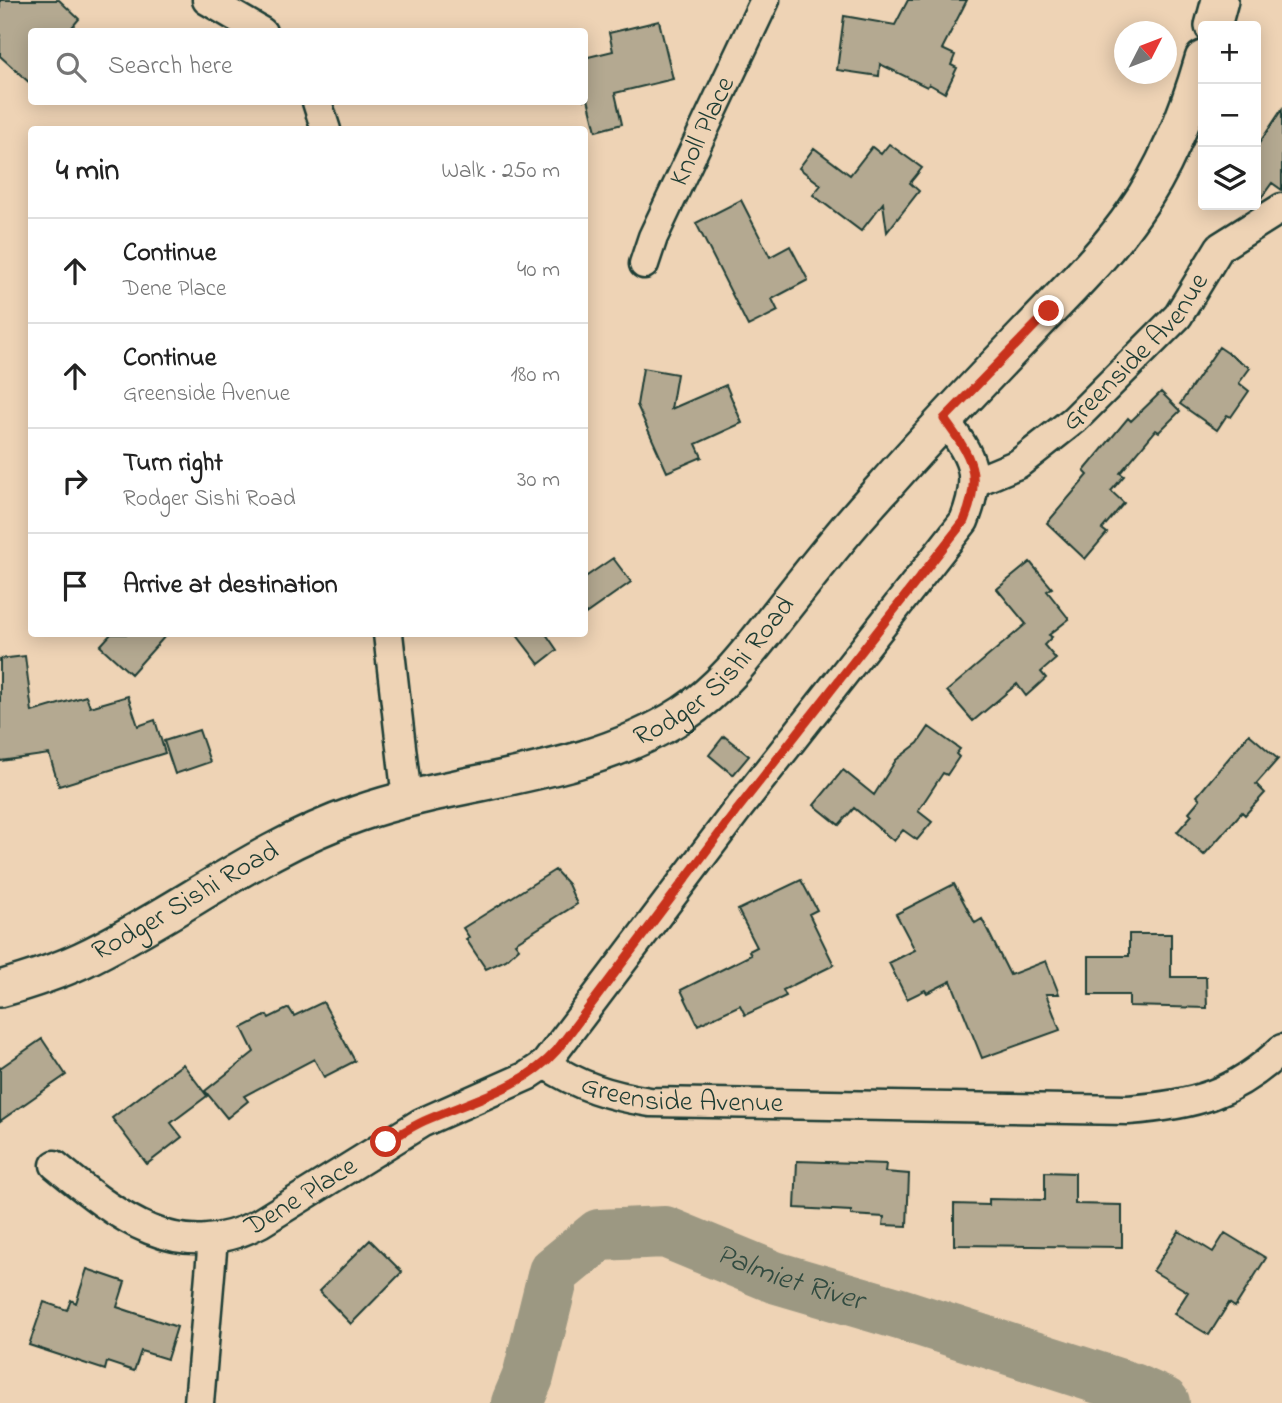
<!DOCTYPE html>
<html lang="en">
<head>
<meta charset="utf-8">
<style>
  body { margin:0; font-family:"Indie Flower",sans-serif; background:#f2f2f2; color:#222 }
  .controls { position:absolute; right:21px; top:21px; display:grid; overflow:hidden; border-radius:7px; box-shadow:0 4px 18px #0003 }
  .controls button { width:63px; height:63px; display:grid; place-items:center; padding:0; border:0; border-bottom:2px solid #e0e0e0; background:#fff; color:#222; font:35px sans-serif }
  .compass { position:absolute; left:1114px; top:21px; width:63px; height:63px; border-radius:50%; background:#fff; box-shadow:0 4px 18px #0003; rotate:48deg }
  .stop { position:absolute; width:21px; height:21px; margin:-16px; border:5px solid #c8321e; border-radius:50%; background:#fff }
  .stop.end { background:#c8321e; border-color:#fff; box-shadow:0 2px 7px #0008 }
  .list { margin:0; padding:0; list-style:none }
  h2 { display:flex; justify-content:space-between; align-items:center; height:91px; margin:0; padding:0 28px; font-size:30px }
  h2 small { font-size:23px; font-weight:400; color:#767676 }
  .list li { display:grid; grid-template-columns:46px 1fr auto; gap:21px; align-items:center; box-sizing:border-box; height:105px; padding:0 28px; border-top:2px solid #e0e0e0 }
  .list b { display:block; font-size:26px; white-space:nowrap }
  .list p { margin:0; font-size:23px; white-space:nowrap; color:#767676 }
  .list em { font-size:23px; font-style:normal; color:#767676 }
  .icon { flex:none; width:38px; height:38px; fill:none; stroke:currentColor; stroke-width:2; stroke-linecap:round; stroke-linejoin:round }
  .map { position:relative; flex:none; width:1282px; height:1403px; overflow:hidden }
  .search { position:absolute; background:#fff; box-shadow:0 4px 18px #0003; left:28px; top:28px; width:560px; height:77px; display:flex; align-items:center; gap:18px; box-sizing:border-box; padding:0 24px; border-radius:7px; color:#767676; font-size:26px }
  .panel { position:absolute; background:#fff; box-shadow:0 4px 18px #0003; left:28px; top:126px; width:560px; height:511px; border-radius:7px }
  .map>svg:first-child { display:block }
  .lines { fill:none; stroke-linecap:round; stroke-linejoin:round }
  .river { stroke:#9c9882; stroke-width:52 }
  .building { fill:#b4a991; stroke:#1f3d34; stroke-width:2 }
  .minor-casing { stroke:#1f3d34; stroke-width:33 }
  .major-casing { stroke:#1f3d34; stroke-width:40 }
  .minor { stroke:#eed3b5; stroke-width:28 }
  .major { stroke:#eed3b5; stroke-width:35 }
  .route { stroke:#c8321e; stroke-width:9 }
  .labels { text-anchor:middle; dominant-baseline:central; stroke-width:5; stroke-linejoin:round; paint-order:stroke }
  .street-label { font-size:28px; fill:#1f3d34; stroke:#eed3b5 }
  .water-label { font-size:30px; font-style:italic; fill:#324b40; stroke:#eed3b5 }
</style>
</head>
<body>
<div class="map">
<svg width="1282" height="1403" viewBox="0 0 1282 1403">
  <rect width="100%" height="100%" fill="#eed3b5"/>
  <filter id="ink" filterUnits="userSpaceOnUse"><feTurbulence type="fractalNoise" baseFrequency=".0143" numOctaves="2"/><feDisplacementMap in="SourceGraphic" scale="14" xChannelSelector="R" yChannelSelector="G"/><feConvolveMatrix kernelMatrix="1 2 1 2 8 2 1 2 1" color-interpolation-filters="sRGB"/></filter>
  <g filter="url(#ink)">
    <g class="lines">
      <path class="river" id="s1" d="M517 1403 528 1377 554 1272 599 1235 665 1232 774 1277 900 1314 1133 1389 1164 1403"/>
    </g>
    <path class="building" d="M0 0H59L79 19 68 32H32V85L0 56Z
      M908 0H967L942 49 955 55 951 65 957 68 945 93 929 84 927 87 880 64 879 76 837 70 844 16 895 25Z
      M659 21 673 79 615 93 622 124 596 131 588 99 584 100V58L613 51 609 33Z
      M1282 109V190L1272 183 1256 205V148Z
      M889 144 922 168 910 183 919 191 887 232 883 203 861 231 813 195 821 185 799 168 814 148 850 175 872 147 881 154Z
      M741 200 770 257 790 246 808 280 772 299 778 311 748 326 696 223Z
      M1219 347 1250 368 1239 383 1249 391 1231 417 1227 415 1217 430 1180 404Z
      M643 368 677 374 671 409 726 385 742 423 696 444 702 457 667 472 637 405Z
      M1161 392 1180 411 1159 432 1156 430 1120 473 1124 476 1111 491 1124 503 1102 529 1107 533 1085 559 1047 523 1088 475 1084 471 1128 418 1131 421Z
      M613 558 631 582 584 615V578Z
      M1030 562 1052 588 1047 591 1069 619 1049 635 1052 637 1044 645 1056 659 1041 672 1046 678 1026 696 1017 684 973 721 947 691 1026 624 997 589Z
      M111 634H167L131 674 100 646Z
      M516 634H546L557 650 539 664Z
      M25 656 32 712 86 696 90 707 128 696 138 726 155 720 165 753 59 786 49 754 0 761V659Z
      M929 727 960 749 956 754 959 757 947 775 943 773 918 811 932 822 917 840 903 830 894 841 854 808 839 825 814 805 843 770 874 795 896 760 918 743Z
      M199 730 210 762 175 774 164 741Z
      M1249 734 1278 759 1256 784 1265 793 1245 815 1242 812 1204 855 1177 832 1192 815 1189 812 1200 799 1197 796Z
      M724 736 749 756 733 775 709 755Z
      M555 870 568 884 577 904 515 943 519 948 506 960 486 969 466 939 469 937 463 928Z
      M801 880 817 910 809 914 834 965 783 990 786 996 745 1015 740 1005 698 1025 681 990 751 955 749 951 757 947 738 910Z
      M954 884 975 923 982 919 1010 975 1046 961 1059 994H1046L1060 1030 982 1058 951 981 927 993 925 990 907 999 889 963 915 950 896 914Z
      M1129 934H1171V977H1206L1207 1008 1129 1006V995H1089V956H1129Z
      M323 1002 355 1061 324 1077 314 1059 244 1096 248 1101 227 1118 205 1091 254 1052 242 1028 267 1015 269 1018 289 1008 294 1016Z
      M42 1039 66 1075 0 1121V1068Z
      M183 1064 207 1096 171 1123 182 1137 147 1164 112 1118Z
      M797 1161 886 1164 885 1172 909 1174 907 1226 883 1225 884 1217 851 1215V1211L795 1208Z
      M1045 1172 1075 1173V1204L1122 1205V1247L954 1245V1204L989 1205V1199L1045 1200Z
      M1179 1231 1213 1252 1225 1233 1266 1258 1235 1307 1229 1303 1209 1335 1174 1314 1188 1292 1153 1271Z
      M370 1240 402 1272 351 1324 319 1291Z
      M87 1269 125 1282 117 1307 177 1327 167 1359 141 1351 134 1371 107 1362 105 1370 29 1345 44 1302 67 1310 71 1300 76 1303Z"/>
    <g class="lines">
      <g class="minor-casing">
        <g id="minor">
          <path d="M207 0 262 32"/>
          <path d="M317 102 326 130"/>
          <path id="s2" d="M644 264 653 237 765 0"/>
          <path id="s3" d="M975 482 1018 464 1074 420 1178 316 1220 247 1282 208"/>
          <path d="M388 634 407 799"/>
          <path id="s4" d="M545 1064C578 1086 611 1096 650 1102L1128 1110C1193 1105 1234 1095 1282 1049"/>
          <path id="s5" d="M55 1165C118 1217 178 1266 260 1223L421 1123 527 1076 545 1064 737 810 964 521C983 474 972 457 944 419"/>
          <path d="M199 1403 213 1239"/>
        </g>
      </g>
      <g class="major-casing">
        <g id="major">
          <path d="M1213 26 1220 0"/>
          <path id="s6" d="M0 989C28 981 56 972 82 960 176 915 258 848 357 814 466 776 582 779 683 714 723 688 752 648 781 611 814 569 847 527 883 488 930 434 980 382 1030 330 1066 292 1105 255 1135 211 1167 166 1188 111 1203 59"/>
        </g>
      </g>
      <use href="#minor" class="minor"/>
      <use href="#major" class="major"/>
    </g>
  </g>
  <g class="lines" filter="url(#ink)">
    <path class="route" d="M386 1142C399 1135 411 1127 424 1121 469 1101 524 1088 557 1050L737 810 964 521C983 475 972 457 944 419L1049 311"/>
  </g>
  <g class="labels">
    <g class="street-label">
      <text stroke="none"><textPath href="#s2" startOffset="145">Knoll Place</textPath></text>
      <text stroke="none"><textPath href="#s3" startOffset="210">Greenside Avenue</textPath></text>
      <text stroke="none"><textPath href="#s6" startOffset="793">Rodger Sishi Road</textPath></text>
      <text stroke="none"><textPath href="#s6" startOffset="206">Rodger Sishi Road</textPath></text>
      <text stroke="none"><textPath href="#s4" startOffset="144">Greenside Avenue</textPath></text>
      <text stroke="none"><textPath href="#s5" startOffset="278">Dene Place</textPath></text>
    </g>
    <g class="water-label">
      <text stroke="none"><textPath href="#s1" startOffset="394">Palmiet River</textPath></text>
    </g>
  </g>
</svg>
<div class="controls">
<button>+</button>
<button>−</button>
<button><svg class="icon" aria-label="layers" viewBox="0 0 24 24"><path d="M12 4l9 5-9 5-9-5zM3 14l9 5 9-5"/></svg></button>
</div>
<svg class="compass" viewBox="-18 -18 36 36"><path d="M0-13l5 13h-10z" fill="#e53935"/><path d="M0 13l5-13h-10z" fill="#767676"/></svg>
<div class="stop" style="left:386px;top:1142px"></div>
<div class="stop end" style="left:1049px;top:311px"></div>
<div class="search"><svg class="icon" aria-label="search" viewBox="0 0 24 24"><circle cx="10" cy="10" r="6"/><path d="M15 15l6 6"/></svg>Search here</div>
<section class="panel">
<h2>4 min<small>Walk · 250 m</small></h2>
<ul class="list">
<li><svg class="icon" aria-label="ahead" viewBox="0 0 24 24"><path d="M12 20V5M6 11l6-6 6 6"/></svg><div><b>Continue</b><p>Dene Place</p></div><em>40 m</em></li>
<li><svg class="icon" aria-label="ahead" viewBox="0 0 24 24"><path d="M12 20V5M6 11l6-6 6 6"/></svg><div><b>Continue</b><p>Greenside Avenue</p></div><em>180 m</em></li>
<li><svg class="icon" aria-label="right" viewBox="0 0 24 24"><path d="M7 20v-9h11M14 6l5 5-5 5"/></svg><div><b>Turn right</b><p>Rodger Sishi Road</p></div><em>30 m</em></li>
<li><svg class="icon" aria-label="arrive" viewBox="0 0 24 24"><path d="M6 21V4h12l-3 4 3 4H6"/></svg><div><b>Arrive at destination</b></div></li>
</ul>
</section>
</div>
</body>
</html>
